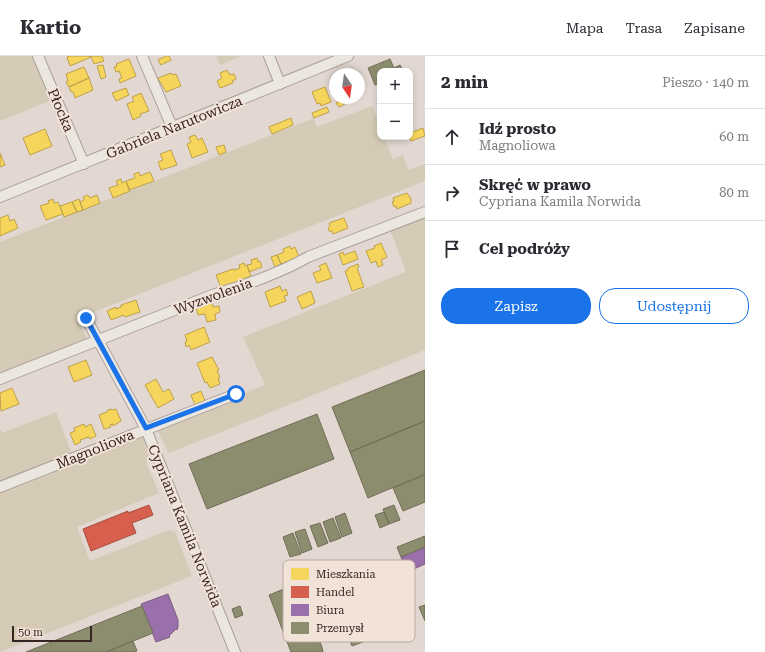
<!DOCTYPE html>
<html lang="pl">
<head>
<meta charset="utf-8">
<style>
  body { margin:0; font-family:"Roboto Serif",serif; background:#f7f7f7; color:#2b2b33 }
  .controls { position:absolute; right:12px; top:12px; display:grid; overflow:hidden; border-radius:8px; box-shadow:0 2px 6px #0003 }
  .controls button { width:36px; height:36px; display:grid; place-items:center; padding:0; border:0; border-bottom:1px solid #e1e1e2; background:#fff; color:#2b2b33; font:20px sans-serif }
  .compass { position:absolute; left:329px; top:12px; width:36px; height:36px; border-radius:50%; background:#fff; box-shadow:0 2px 6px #0003; rotate:167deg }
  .scale { position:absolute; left:12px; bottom:10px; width:80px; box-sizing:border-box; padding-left:4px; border:2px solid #372522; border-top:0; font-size:11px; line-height:14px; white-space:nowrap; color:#372522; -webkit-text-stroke:3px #f2e3d8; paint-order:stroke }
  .stop { position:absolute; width:12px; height:12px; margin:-9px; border:3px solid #1a73e8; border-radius:50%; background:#fff }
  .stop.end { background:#1a73e8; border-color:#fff; box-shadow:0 1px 4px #0008 }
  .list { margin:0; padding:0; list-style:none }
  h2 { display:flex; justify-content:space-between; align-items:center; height:52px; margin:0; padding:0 16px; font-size:17px }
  h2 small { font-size:13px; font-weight:400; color:#7c7c81 }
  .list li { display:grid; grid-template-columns:26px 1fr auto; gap:12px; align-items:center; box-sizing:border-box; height:56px; padding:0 16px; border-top:1px solid #e1e1e2 }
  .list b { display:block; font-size:15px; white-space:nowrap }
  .list p { margin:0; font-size:13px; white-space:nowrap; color:#7c7c81 }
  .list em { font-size:13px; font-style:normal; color:#7c7c81 }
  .actions { display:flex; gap:8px; padding:12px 16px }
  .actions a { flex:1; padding:9px 0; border:1px solid #1a73e8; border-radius:16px; text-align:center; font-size:14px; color:#1a73e8 }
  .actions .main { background:#1a73e8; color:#fff }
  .icon { flex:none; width:22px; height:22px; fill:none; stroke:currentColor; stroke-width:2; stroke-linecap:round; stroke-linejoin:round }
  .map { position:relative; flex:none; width:425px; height:596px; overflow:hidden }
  header { display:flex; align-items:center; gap:24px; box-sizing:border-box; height:56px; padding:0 20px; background:#fff; border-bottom:1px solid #e1e1e2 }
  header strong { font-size:19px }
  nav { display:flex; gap:22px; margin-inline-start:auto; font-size:14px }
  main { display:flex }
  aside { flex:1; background:#fff }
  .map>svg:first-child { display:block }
  .green { fill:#d4cab5 }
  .homes { fill:#f6d55c; stroke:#bda04b }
  .shops { fill:#d6604d; stroke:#a64e40 }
  .offices { fill:#9970ab; stroke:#7c5a82 }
  .industry { fill:#8c8c6e; stroke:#726d57 }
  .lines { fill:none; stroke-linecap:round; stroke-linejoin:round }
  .minor-casing { stroke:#a89e99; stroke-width:12 }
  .minor { stroke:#ece6e1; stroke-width:10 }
  .route { stroke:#1a73e8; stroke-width:5 }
  .labels { text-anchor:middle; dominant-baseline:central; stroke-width:4; stroke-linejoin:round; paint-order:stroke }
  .street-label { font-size:14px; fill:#372522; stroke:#f2e3d8 }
  .key { fill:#f2e3d8; stroke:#baaaa1; stroke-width:1 }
  .key-label { font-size:11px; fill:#372522 }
</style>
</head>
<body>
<header>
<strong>Kartio</strong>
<nav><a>Mapa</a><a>Trasa</a><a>Zapisane</a></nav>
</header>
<main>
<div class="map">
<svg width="425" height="596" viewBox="0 0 425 596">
  <rect width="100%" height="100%" fill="#e3d8d1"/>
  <path class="green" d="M0 0H33L52 44 0 65Z
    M216 0H242L220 9Z
    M372 50 380 70V81H384L393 103 403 99 408 114 425 108V125L76 263 89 285 0 320V186L314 62 317 71Z
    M425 160V294L169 397 156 372 265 329 243 281 406 216 390 173Z
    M56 356 72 398 0 427V373L2 377Z
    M141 378 151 403 146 406 159 437 77 471 90 505 169 474 175 476 192 520 0 596V435Z"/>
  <path class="homes" d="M70 0H90L91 1 70 10 67 1Z
    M91 0H102L104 5 94 8Z
    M166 0H169L171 4 161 9 158 4Z
    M129 3 136 20 120 27 119 23 122 22 119 15 116 16 114 11 117 10 116 8Z
    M103 9 106 21 101 23 97 10Z
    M84 11 89 22 69 31 66 26 68 25 66 18Z
    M227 14 230 19 234 18 236 23 232 25 233 27 220 32 217 25 222 22 220 17Z
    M171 17 172 19 176 18 181 30 166 36 158 22Z
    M89 22 93 34 75 42 73 36H71L69 31Z
    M325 31 331 46 321 50 320 47 317 48 312 36Z
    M126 32 129 39 116 45 112 37Z
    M141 37 149 55 140 58 141 60 133 64 127 48 134 45 132 41Z
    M343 44 345 48 339 51 336 47Z
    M327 51 329 56 314 62 312 57Z
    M291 62 293 69 272 78 269 71Z
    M423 72 425 80 411 85 409 81 410 77Z
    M45 73 52 90 30 99 23 82Z
    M195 79 198 84 202 82 208 96 192 102 187 88 191 86 189 81Z
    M224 89 226 96 219 99 216 91Z
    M171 94 177 109 161 114 158 106 163 104 160 98Z
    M0 97 5 109 0 111Z
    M139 116 140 120 150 116 154 125 129 134 126 125 135 122 134 118Z
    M121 123 122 127 126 125 130 135 113 142 109 132 118 129 116 125Z
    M407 137 411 143V147L397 153 396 150 394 151 392 146H394L393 142Z
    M88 139 90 142 97 139 100 147 83 154 80 146 84 144 83 141Z
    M53 143 54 147 58 146 63 158 46 164 40 150 49 147 48 145Z
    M79 143 83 154 77 156 72 146Z
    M72 146 77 156 64 161 60 150Z
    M8 159 10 165 14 163 18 172 0 180V162Z
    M344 162 348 172 333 178 332 175H329L328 172 330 170 329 167Z
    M381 187 387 201 381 204 383 209 378 211 376 205 371 207 366 195 375 192 374 190Z
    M290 190 291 193 295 191 299 201 281 208 277 199 284 196 283 193Z
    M355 195 358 203 343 209 339 198 343 196 344 199Z
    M277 199 281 208 275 211 271 201Z
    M257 202 258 206 260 205 262 211 249 216 247 209 252 208 251 204Z
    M244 207 245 210 247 209 251 220 221 232 216 219 233 213 234 214 240 212 239 209Z
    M326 207 332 222 317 227 313 217 321 214 319 210Z
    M358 208 359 211 357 212 364 231 352 235 345 215 348 214V212Z
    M280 230 282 235 286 233 288 239 284 240 286 245 270 251 265 236Z
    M311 235 315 247 302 253 297 241Z
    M136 244 140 256 125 261 124 259 111 264 107 255 116 251V253L121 251V249Z
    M212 246 213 251 219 250 220 256 215 258 216 264 207 266 205 258 198 259 196 251Z
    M204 271 210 286 191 294 189 289 186 291 185 286 187 285 185 279Z
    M212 301 219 314 217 315 220 321 218 322 220 328 210 332 207 326 205 327 197 307Z
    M86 304 92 319 74 326 68 311Z
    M156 323 163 336 169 333 174 343 158 352 145 329Z
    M12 332 19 348 1 355 0 337Z
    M201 335 205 345 195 349 191 339Z
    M111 353 112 354 116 353 121 365 113 370V368L110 369 111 371 104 373 99 359 107 356 108 354Z
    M84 368 85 371 91 368 96 380 90 383 89 381 80 384 81 386 75 389 70 377 75 375 74 372Z"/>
  <path class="shops" d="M149 449 153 459 132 467 136 477 91 495 83 473 128 455V457Z"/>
  <path class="offices" d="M425 491V508L407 516 401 501Z
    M168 538 178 564V571L177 574 176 573 169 580 170 581 156 586 141 548Z"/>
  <path class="industry" d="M390 3 394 12 400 9 403 15H380V27L375 29 368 12Z
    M425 314V365L350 396 332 351Z
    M317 358 334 403 207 453 189 408Z
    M425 365V418L368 442 350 396Z
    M425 419V446L403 455 393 432Z
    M394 449 400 464 389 468 383 453Z
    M384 456 389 468 380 472 375 459Z
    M345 457 352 477 342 481 335 461Z
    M333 462 341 482 330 486 323 466Z
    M320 467 328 487 318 491 310 470Z
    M305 473 312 493 302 497 295 476Z
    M293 477 301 498 290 501 283 481Z
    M425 480V491L401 501 397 491Z
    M351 507 379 580 352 590 323 517Z
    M296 528 322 591 323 596H291L269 539Z
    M425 549V565L419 551Z
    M142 550 153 577 106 596H26Z
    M240 550 243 559 235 562 232 553Z
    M133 585 137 595 133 596H106Z"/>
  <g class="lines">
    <g class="minor-casing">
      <path id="minor" d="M38 0 84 108
        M142 0 172 71
        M269 0 280 28
        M0 141 348 0
        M86 262 146 373 235 596
        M0 323 215 238C244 230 282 216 308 201L425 156
        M0 431 236 338"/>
    </g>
    <use href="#minor" class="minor"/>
  </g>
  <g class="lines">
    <path class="route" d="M86 262 146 372 236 338"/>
  </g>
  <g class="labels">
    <g class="street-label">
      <text transform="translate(61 54) rotate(67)">Płocka</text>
      <text transform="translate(174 71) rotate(-22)">Gabriela Narutowicza</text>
      <text transform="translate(213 240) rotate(-20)">Wyzwolenia</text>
      <text transform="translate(95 393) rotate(-22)">Magnoliowa</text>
      <text transform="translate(185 470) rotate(68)">Cypriana Kamila Norwida</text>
    </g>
  </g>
  <rect x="283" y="504" width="132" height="82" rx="6" class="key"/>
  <rect x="291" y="512" width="18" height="12" fill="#f6d55c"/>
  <rect x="291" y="530" width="18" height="12" fill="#d6604d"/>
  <rect x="291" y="548" width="18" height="12" fill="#9970ab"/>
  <rect x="291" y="566" width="18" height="12" fill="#8c8c6e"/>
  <g class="key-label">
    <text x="316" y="522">Mieszkania</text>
    <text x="316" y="540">Handel</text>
    <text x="316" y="558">Biura</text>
    <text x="316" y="576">Przemysł</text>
  </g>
</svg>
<div class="controls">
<button>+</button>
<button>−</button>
</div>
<svg class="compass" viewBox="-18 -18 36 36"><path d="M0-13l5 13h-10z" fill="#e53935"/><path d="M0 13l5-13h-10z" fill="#7c7c81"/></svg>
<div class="scale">50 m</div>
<div class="stop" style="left:236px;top:338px"></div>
<div class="stop end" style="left:86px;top:262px"></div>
</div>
<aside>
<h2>2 min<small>Pieszo · 140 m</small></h2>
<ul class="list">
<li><svg class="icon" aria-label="ahead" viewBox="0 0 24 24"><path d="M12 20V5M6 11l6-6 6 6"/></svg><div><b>Idź prosto</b><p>Magnoliowa</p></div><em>60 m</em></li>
<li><svg class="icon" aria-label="right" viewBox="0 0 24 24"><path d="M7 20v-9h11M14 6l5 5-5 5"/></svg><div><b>Skręć w prawo</b><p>Cypriana Kamila Norwida</p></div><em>80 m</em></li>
<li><svg class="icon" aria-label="arrive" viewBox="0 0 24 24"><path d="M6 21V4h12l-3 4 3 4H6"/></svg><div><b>Cel podróży</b></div></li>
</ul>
<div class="actions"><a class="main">Zapisz</a><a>Udostępnij</a></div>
</aside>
</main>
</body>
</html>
